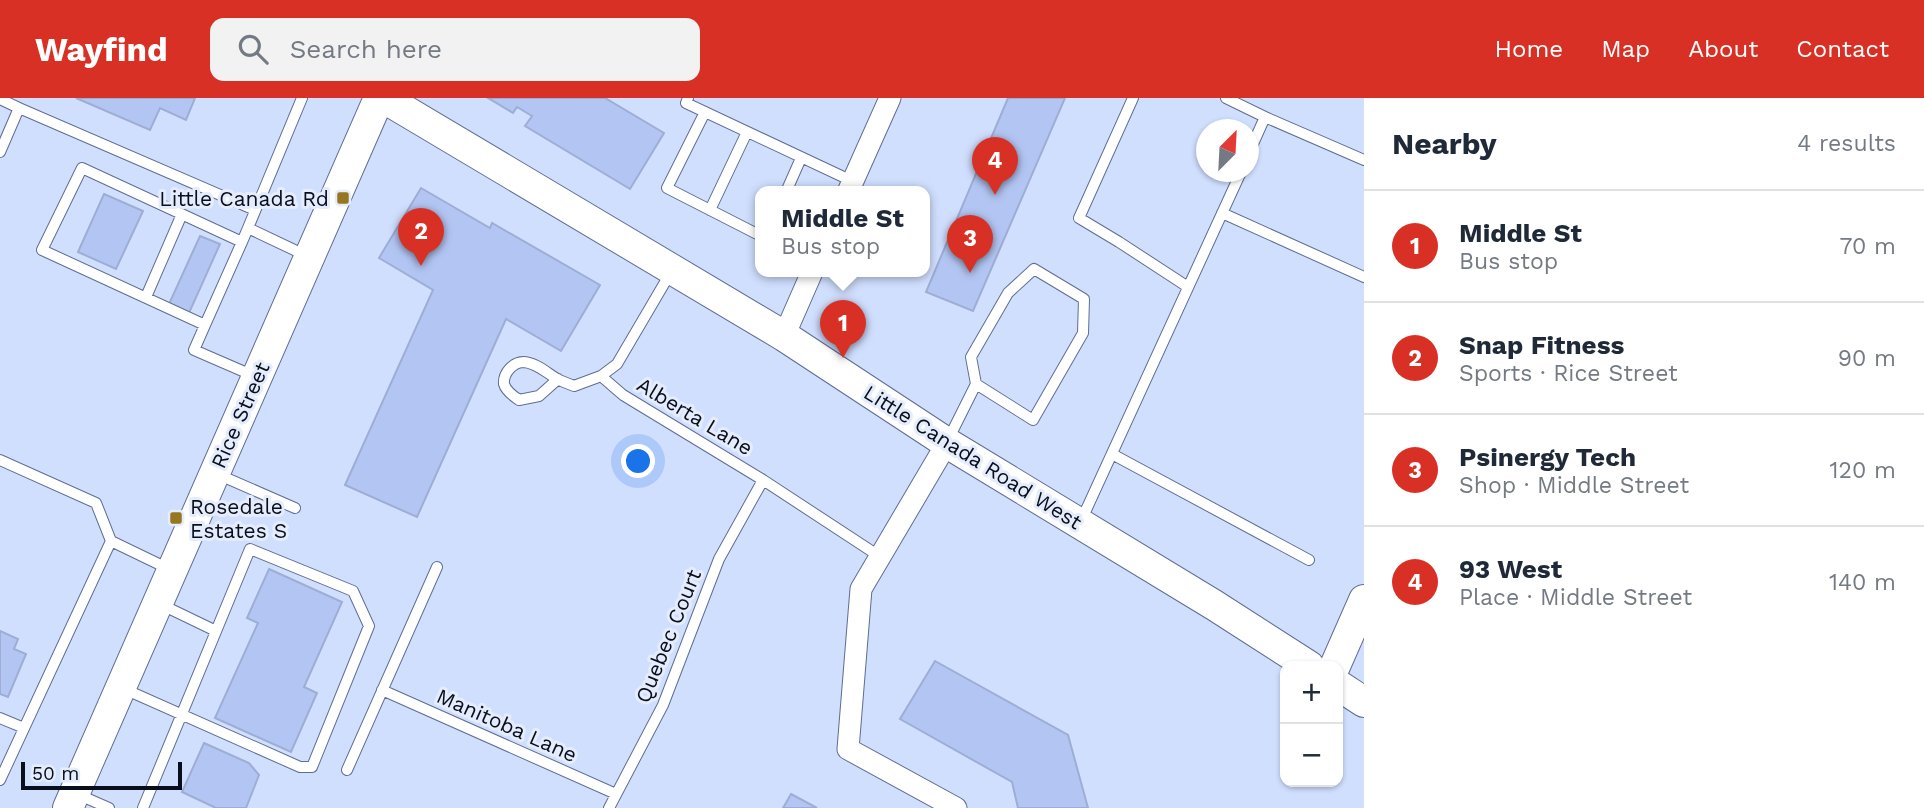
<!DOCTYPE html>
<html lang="en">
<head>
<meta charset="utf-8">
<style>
  body { margin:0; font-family:"Work Sans",sans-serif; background:#f2f2f3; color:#1f2937 }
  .controls { position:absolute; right:21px; bottom:21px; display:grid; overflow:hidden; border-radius:14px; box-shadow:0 2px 5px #0004 }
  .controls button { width:63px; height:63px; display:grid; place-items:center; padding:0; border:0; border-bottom:2px solid #e0e1e3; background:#fff; color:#1f2937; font:35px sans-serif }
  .compass { position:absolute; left:1196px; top:21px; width:63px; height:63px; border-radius:50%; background:#fff; box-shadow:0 2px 5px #0004; rotate:24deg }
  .scale { position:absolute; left:21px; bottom:18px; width:161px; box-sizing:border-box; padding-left:7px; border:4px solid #090e1c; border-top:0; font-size:19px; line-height:24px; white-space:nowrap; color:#090e1c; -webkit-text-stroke:5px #e5ecfc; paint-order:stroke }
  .you { position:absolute; left:639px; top:364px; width:24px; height:24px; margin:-18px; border:5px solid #fff; border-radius:50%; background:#1a73e8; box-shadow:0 0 0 10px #1a73e833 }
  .badge { display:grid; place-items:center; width:46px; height:46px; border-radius:50%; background:#d93025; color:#fff; font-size:23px; font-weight:700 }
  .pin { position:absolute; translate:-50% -58px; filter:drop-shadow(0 2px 4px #0008) }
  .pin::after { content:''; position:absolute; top:37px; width:24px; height:21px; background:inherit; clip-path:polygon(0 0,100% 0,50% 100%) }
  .popup { position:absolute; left:755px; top:88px; width:175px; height:91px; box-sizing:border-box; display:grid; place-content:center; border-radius:14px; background:#fff; filter:drop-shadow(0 2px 5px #0005); font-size:23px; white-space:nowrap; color:#747a83 }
  .popup b { font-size:26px; color:#1f2937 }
  .popup::after { content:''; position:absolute; left:50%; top:100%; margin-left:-14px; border:14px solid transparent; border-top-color:#fff }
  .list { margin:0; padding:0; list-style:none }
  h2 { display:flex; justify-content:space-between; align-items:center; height:91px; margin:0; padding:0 28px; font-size:30px }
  h2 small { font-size:23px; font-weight:400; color:#747a83 }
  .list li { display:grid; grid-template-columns:46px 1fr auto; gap:21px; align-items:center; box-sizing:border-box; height:112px; padding:0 28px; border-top:2px solid #e0e1e3 }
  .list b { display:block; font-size:26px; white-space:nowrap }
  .list p { margin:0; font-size:23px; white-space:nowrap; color:#747a83 }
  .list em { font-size:23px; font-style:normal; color:#747a83 }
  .icon { flex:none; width:38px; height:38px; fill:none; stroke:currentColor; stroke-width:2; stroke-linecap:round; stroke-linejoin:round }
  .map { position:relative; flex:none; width:1364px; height:710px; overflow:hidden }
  header { display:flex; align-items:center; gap:42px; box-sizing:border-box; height:98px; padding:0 35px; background:#d93025; color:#fff }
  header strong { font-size:33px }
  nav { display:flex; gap:38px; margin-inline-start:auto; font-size:24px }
  .search { width:490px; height:63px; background:#f2f2f3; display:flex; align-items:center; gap:18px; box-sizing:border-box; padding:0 24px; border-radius:14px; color:#747a83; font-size:26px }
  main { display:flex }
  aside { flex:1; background:#fff }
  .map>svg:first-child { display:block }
  .building { fill:#b3c6f3; stroke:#9dadd3; stroke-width:2 }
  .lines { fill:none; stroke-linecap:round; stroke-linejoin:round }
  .lane-casing { stroke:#5f6d91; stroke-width:12 }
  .street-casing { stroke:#5f6d91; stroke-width:23 }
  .secondary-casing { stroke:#5f6d91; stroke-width:32 }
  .lane { stroke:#fff; stroke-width:10 }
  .street { stroke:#fff; stroke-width:21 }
  .secondary { stroke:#fff; stroke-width:30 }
  .poi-dot { fill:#96761e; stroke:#e5ecfc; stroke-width:2.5 }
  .labels { text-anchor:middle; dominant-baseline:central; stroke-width:6; stroke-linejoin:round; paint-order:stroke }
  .poi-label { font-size:21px; fill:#090e1c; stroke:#e5ecfc; text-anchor:end }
  .street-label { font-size:21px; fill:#090e1c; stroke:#e5ecfc }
</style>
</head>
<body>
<header>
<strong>Wayfind</strong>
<div class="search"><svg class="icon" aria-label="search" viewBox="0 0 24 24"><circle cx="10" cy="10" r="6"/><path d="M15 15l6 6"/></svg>Search here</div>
<nav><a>Home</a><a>Map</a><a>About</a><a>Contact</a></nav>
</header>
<main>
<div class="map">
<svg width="1364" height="710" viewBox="0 0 1364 710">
  <rect width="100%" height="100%" fill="#d1dfff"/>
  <path class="building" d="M76 0H195L186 22 160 10 150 32Z
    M488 0H605L664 35 630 91 525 28 532 18 517 9 513 15Z
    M1008 0H1065L973 213 926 194Z
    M421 90 490 130 492 125 600 187 561 253 506 221 417 419 345 387 433 192 379 160Z
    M104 96 143 113 116 171 78 154Z
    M200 138 220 146 189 215 169 206Z
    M269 471 342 504 304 589 317 595 291 654 215 620 258 525 247 520Z
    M0 533 18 541 14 551 26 556 8 599 0 596Z
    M935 563 1068 637 1088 710H1018L1012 684 900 621Z
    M204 645 249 665 259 677 246 710H216L182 694Z
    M791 696 817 710H783Z"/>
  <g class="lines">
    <g class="lane-casing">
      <path id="lane" d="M688 0 686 5 852 83
        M1133 0 1079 120 1119 144 1188 189
        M1226 0 1265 19
        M0 1 19 10
        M705 14 667 90 761 138
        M0 54 19 10 255 112
        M1248 57 1265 19 1364 62
        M786 94 801 60
        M710 112 747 34
        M1222 115 1364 179
        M248 130 302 0
        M242 144 82 70 42 152 205 227 242 144 248 130 307 158
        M146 199 182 116
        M205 227 194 252 254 278
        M601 278 623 297 763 382 879 458
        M558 281 539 298 519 302C513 298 506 293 504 286 503 275 513 264 524 264 537 265 548 276 559 282 564 284 569 286 574 288L601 278 617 266 671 174
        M948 342 976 286 1033 322 1083 235 1084 201 1034 171 1008 195 971 259 976 286
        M1112 356 1309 462
        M0 362 96 405 111 443 169 471
        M217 376 295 410
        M1081 423 1241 74
        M160 506 216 533
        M122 590 300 669H312L369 528 353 493 250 451 143 710
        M382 592 616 696
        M0 620 24 630
        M347 672 437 469
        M0 682 111 443
        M77 696 109 710
        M609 710 663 607 719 461 763 382"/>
    </g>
    <g class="street-casing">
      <path id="street" d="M848 94 890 0
        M784 238 812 174
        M947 345 861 491 848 651 956 710"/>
    </g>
    <g class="secondary-casing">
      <path id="secondary" d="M384 0 784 238 947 345 1214 507 1309 568
        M1335 568 1364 502
        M1338 587 1364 604
        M68 710 379 0"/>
    </g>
    <use href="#lane" class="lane"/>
    <use href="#street" class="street"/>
    <use href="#secondary" class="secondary"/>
  </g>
  <g class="poi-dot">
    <rect x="336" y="93" width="14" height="14" rx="3.5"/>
    <rect x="169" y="413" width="14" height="14" rx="3.5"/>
  </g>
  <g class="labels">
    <g class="poi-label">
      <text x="329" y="100">Little Canada Rd</text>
      <text x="190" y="408" text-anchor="start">Rosedale<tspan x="190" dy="24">Estates S</tspan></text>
    </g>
    <g class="street-label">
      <text transform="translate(240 317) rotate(-66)">Rice Street</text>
      <text transform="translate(695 318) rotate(31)">Alberta Lane</text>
      <text transform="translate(973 359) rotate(32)">Little Canada Road West</text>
      <text transform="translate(668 538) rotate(-68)">Quebec Court</text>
      <text transform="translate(507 627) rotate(24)">Manitoba Lane</text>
    </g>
  </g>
</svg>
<div class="controls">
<button>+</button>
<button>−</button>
</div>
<svg class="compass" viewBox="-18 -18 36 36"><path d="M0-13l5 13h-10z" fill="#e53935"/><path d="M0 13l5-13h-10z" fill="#747a83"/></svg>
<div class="scale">50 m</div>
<div class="you"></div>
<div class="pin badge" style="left:843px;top:260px">1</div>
<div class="popup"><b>Middle St</b>Bus stop</div>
<div class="pin badge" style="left:421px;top:168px">2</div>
<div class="pin badge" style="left:970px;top:175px">3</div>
<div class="pin badge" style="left:995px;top:97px">4</div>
</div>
<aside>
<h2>Nearby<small>4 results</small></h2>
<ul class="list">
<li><span class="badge">1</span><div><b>Middle St</b><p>Bus stop</p></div><em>70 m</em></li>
<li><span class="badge">2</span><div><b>Snap Fitness</b><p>Sports · Rice Street</p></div><em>90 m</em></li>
<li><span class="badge">3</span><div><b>Psinergy Tech</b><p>Shop · Middle Street</p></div><em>120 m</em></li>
<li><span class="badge">4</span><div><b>93 West</b><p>Place · Middle Street</p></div><em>140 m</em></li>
</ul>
</aside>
</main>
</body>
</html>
